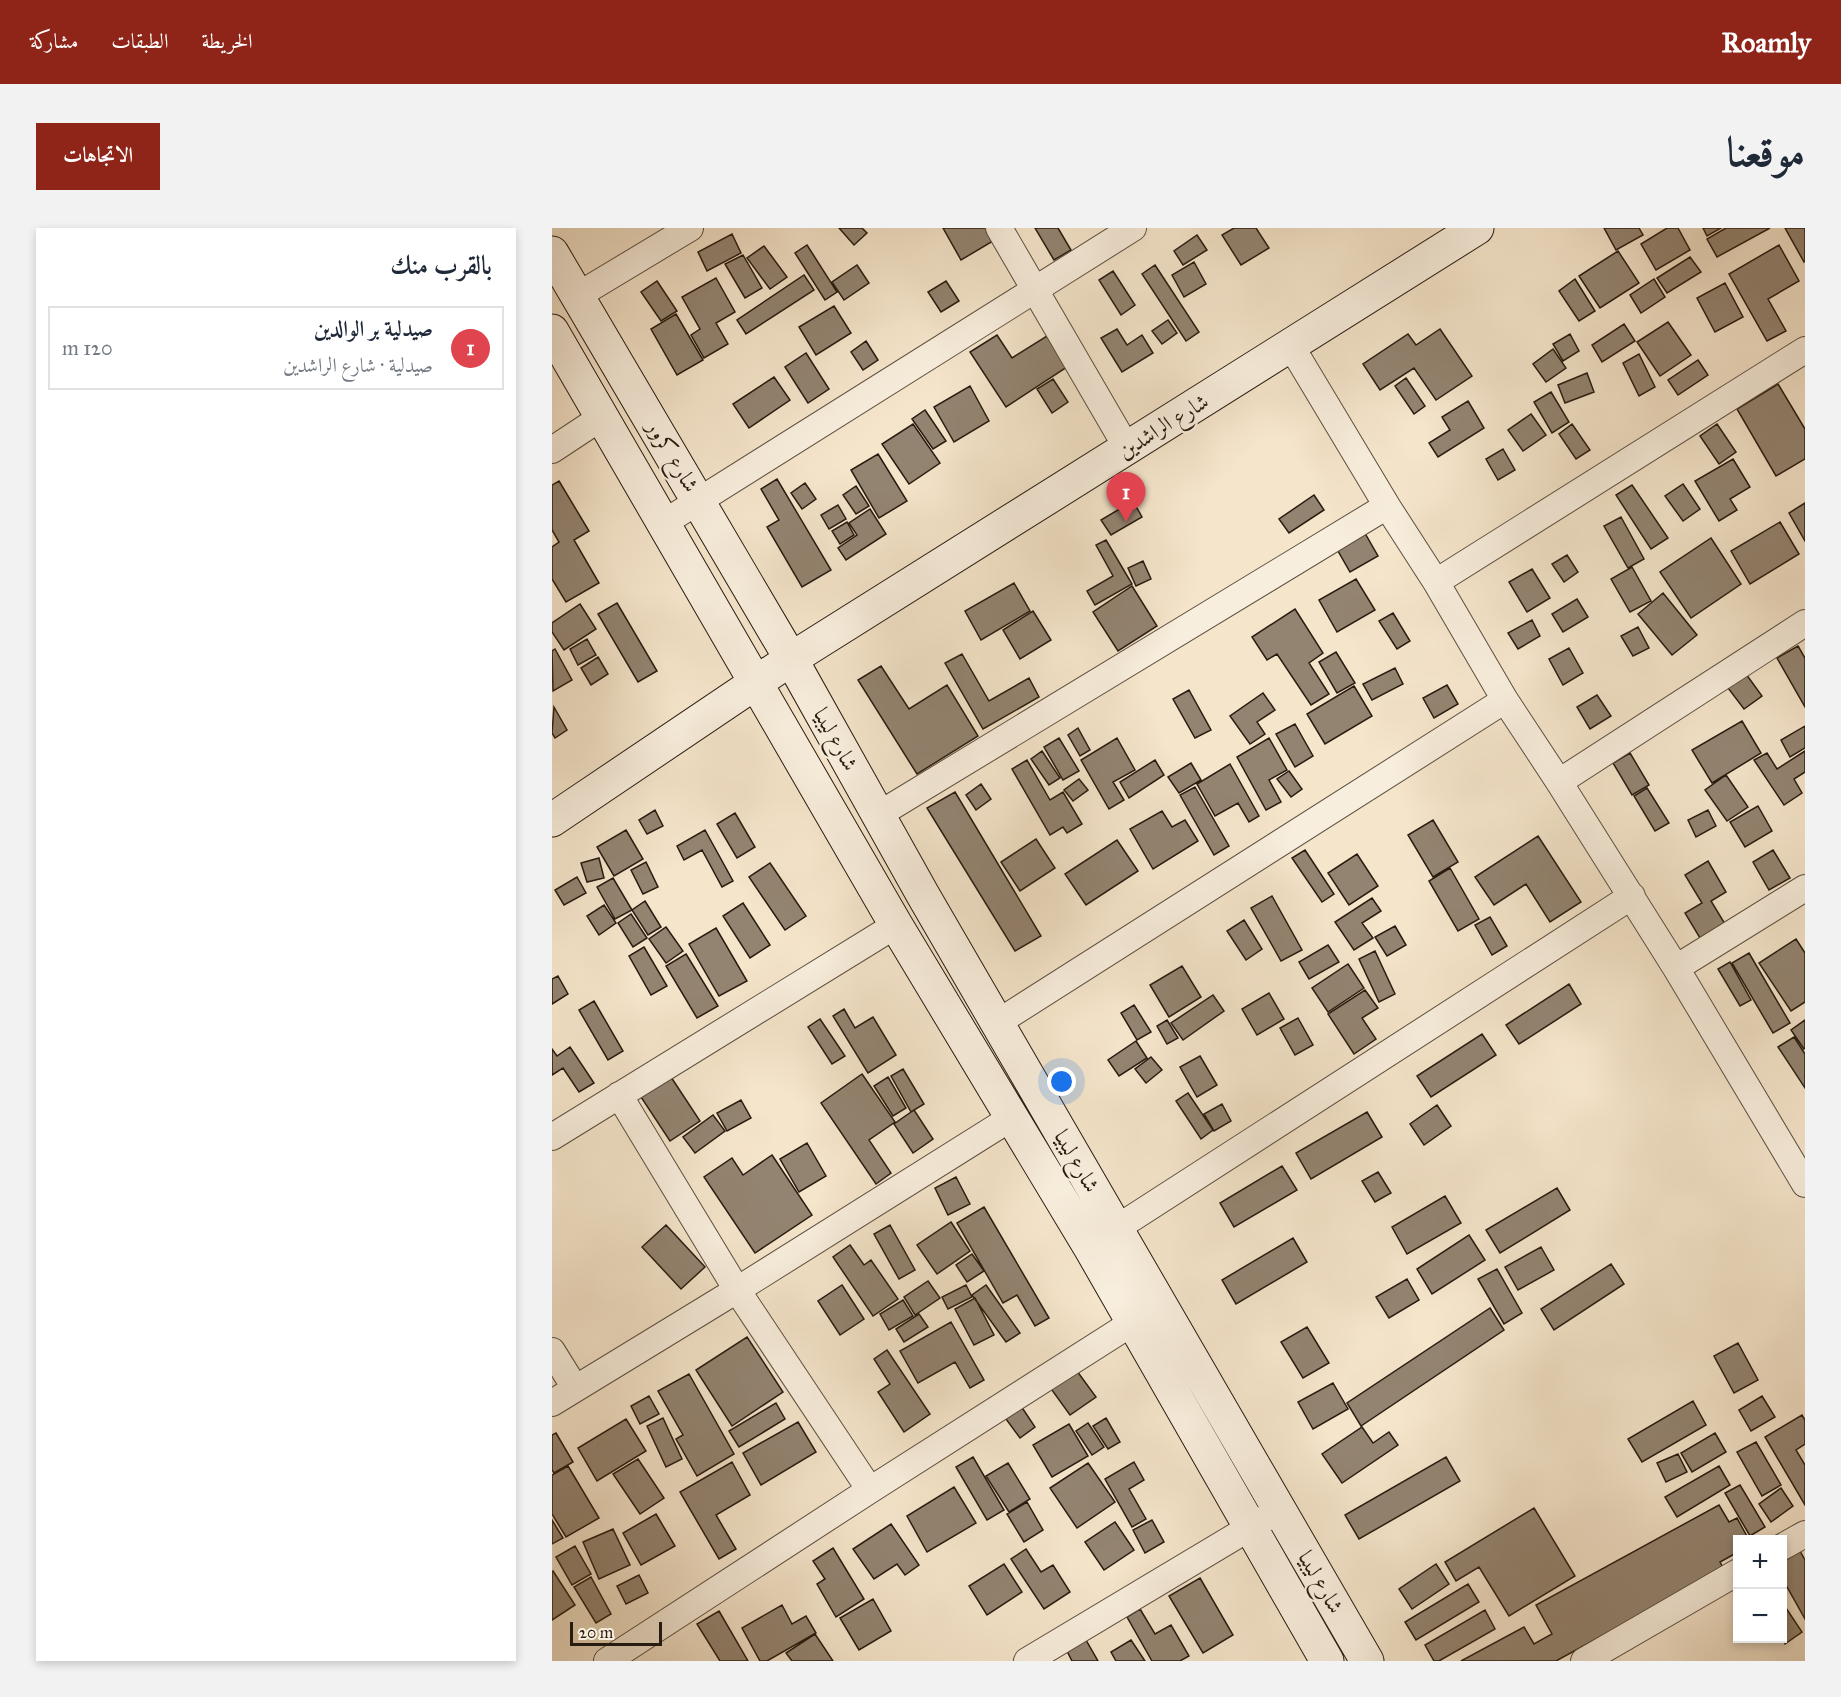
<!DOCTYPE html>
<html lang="ar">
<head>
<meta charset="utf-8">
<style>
  body { margin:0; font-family:"IM FELL Great Primer",Amiri,serif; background:#f2f2f3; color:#1f2937; direction:rtl }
  .controls { position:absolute; right:18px; bottom:18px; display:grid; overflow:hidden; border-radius:0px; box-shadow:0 3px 9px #0003 }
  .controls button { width:54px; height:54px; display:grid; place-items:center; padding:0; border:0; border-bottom:2px solid #e0e1e3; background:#fff; color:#1f2937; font:30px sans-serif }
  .scale { position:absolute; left:18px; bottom:15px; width:92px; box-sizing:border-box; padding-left:6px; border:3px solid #281b10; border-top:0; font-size:16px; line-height:21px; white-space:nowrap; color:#281b10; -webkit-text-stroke:4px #f8eedd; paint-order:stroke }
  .you { position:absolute; left:510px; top:854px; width:21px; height:21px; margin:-15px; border:4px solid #fff; border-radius:50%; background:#1a73e8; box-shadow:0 0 0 9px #1a73e833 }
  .badge { display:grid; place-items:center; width:39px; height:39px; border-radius:50%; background:#8f2418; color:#fff; font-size:20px; font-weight:700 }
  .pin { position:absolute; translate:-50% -50px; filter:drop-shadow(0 2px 3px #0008) }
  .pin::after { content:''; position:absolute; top:32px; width:21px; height:18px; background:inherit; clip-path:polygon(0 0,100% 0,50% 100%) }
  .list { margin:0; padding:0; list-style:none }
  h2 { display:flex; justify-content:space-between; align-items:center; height:78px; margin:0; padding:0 24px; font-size:26px }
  h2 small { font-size:20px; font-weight:400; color:#747a83 }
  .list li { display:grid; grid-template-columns:39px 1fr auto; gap:18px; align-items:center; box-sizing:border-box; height:84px; margin:0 12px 12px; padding:0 12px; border:2px solid #e0e1e3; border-radius:0px }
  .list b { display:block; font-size:22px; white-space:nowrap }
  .list p { margin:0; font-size:20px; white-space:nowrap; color:#747a83 }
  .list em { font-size:20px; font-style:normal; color:#747a83 }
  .map { position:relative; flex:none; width:1253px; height:1433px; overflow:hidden; direction:ltr; border-radius:0px }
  header { display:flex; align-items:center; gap:36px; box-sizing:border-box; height:84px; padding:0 30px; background:#8f2418; color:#fff }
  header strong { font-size:28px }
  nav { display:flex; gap:33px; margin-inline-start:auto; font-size:21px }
  .intro { display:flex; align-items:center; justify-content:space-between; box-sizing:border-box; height:144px; padding:0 36px }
  h1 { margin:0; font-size:42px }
  .button { padding:15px 27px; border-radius:0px; background:#8f2418; color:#fff; font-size:21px; font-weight:700 }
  main { display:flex; gap:36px; padding:0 36px }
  aside { flex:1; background:#fff; border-radius:0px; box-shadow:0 3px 9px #0003 }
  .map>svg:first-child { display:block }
  .building { fill:#938471; stroke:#281b10; stroke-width:1.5 }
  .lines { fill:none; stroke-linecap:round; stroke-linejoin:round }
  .street-casing { stroke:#5b4e3f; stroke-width:28 }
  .secondary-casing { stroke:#281b10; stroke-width:35 }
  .street { stroke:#f8eedd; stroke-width:26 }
  .secondary { stroke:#f8eedd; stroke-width:33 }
  .labels { text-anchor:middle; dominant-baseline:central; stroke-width:4.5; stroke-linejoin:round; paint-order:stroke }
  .street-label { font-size:22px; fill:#281b10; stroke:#f8eedd }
</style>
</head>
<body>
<header>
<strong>Roamly</strong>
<nav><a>الخريطة</a><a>الطبقات</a><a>مشاركة</a></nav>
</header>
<div class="intro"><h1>موقعنا</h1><a class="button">الاتجاهات</a></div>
<main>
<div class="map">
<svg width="1253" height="1433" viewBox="0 0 1253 1433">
  <rect width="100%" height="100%" fill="#f5e5cb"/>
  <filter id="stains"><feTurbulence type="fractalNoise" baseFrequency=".00333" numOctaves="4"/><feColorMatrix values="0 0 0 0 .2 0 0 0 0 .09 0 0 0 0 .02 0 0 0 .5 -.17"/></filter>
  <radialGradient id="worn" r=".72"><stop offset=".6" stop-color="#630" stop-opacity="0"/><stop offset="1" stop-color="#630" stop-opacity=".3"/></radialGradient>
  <path class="building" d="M287 0H310L315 5 302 17Z
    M391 0H434L441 13 409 32Z
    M483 0H506L519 22 502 32Z
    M682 0H704L717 20 689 37 670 7Z
    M1052 0H1087L1091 7 1064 22Z
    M1115 0H1126L1138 22 1104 42 1089 16Z
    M1151 0H1169L1155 8Z
    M1174 0H1218L1165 29 1155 11Z
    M1233 0H1253V33L1252 34Z
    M180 6 189 25 155 43 146 24Z
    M645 7 655 22 631 37 622 23Z
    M255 17 285 64 273 72 243 25Z
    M1227 17 1247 53 1216 71 1234 103 1215 113 1177 46Z
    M212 18 235 49 218 61 195 30Z
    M1066 23 1087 55 1048 80 1027 48Z
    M191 27 210 60 193 70 173 36Z
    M1138 29 1149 44 1115 65 1105 50Z
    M642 34 654 56 632 69 620 47Z
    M305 37 317 55 292 72 280 54Z
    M603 37 647 104 634 113 590 46Z
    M561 43 583 77 569 87 547 52Z
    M252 47 262 62 194 106 185 92Z
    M164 50 183 84 164 95 176 116 152 130 139 107 148 101 130 69Z
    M1023 51 1043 83 1027 93 1007 63Z
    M1102 51 1113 69 1089 85 1078 67Z
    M105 53 125 83 109 93 89 64Z
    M394 53 407 73 389 84 376 64Z
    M1173 55 1191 89 1163 104 1145 70Z
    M282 78 299 105 264 127 247 99Z
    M124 86 151 132 125 147 99 101Z
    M616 92 625 105 610 116 600 103Z
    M1116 94 1139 127 1108 148 1085 114Z
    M1072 96 1083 113 1050 134 1040 117Z
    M565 101 575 117 590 107 601 125 570 144 549 110Z
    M888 101 920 148 884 172 862 140 828 162 811 136 856 106 864 117Z
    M1018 106 1027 123 1011 133 1001 116Z
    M445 107 460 130 495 108 515 139 454 179 418 124Z
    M314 113 326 132 311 142 299 124Z
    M1001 121 1014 140 994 154 981 136Z
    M254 125 277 161 256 175 233 139Z
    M1087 126 1103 159 1087 168 1071 135Z
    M1146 132 1156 147 1126 167 1116 152Z
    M1035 145 1042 164 1013 175 1006 157Z
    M222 149 238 172 197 200 181 176Z
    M854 150 873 178 862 186 843 158Z
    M501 151 516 174 500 185 485 161Z
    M1226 156 1253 201V231L1224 248 1185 181Z
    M418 158 437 193 402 214 382 179Z
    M999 164 1017 194 1000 205 982 174Z
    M916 173 932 200 886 229 877 215 898 202 890 189Z
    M373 182 394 213 381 221 360 191Z
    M979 186 994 207 971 223 956 202Z
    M361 196 388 235 357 256 330 216Z
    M1020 196 1038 222 1024 231 1007 206Z
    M1165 196 1184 224 1167 236 1148 208Z
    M951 221 963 242 946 252 934 231Z
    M326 226 355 273 327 290 299 242Z
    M1181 231 1198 259 1178 271 1185 282 1167 293 1143 253Z
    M225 251 279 342 250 359 215 299 227 292 209 261Z
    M7 253 37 303 22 312 47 355 14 374 0 351V319L7 314 0 302V257Z
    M253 255 264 271 250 281 239 265Z
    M1131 256 1148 281 1131 293 1113 268Z
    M1080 257 1116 310 1099 321 1064 267Z
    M304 258 317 278 304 286 291 267Z
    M762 267 772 282 737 305 727 291Z
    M581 273 590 289 559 307 549 292Z
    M1253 275V313L1237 285Z
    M286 277 294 291 277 301 269 287Z
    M318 281 334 306 294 332 286 320 305 307 297 295Z
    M1069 289 1092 331 1076 340 1052 298Z
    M295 294 302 307 288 316 280 303Z
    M1228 294 1247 326 1198 356 1179 323Z
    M810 300 826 328 798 344 782 316Z
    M1159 310 1189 356 1139 390 1108 344Z
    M554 312 580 356 543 377 535 363 561 348 544 317Z
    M1015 327 1026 344 1012 354 1000 336Z
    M591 333 599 351 584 358 576 340Z
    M1080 339 1099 373 1078 384 1059 351Z
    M980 341 998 370 975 384 957 354Z
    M804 351 823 382 785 404 767 372Z
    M462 355 478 383 429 412 413 383Z
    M580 358 605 398 566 423 541 384Z
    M1111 365 1145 407 1120 427 1086 386Z
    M1025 371 1036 389 1011 404 1000 386Z
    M65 375 105 443 86 454 46 386Z
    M28 376 44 401 12 422 0 404V395Z
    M743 381 771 425 757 435 777 466 759 477 725 426 715 432 700 409Z
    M481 383 499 412 468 431 451 402Z
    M841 385 858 413 845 421 827 393Z
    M980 392 988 408 966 421 956 405Z
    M1086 399 1097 420 1081 428 1069 408Z
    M35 411 44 427 26 437 18 421Z
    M1246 418 1253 430V479L1225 430Z
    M1017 420 1031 445 1011 457 997 431Z
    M3 421 20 452 1 463 0 423Z
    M784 424 803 455 785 465 767 434Z
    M410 426 437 473 477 450 487 469 431 501 393 435Z
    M46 429 56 446 39 457 29 440Z
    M329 438 357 481 395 457 426 508 365 546 306 452Z
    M843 440 851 456 820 472 811 456Z
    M1194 446 1210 468 1192 481 1176 460Z
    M895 457 906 476 882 490 871 470Z
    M802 458 820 488 773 516 755 486Z
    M637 462 659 502 643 510 621 471Z
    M711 465 723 482 705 494 713 506 698 516 678 488Z
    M1045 467 1059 488 1038 501 1025 479Z
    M2 479 15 502 3 510 0 505Z
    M1190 493 1209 525 1160 555 1140 522Z
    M743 496 761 528 743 539 724 506Z
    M1253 498V520L1238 529 1229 512Z
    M526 500 538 522 528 528 516 507Z
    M507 510 527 543 511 552 492 519Z
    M565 510 583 542 561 554 572 572 557 581 529 532Z
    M717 510 735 542 717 552 729 574 714 582 685 529Z
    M490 523 508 550 497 557 479 531Z
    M1253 523V544L1242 551 1250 565 1232 577 1202 532 1215 525 1225 541Z
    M1078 525 1097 557 1080 567 1061 535Z
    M475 532 498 572 511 564 530 596 515 605 511 599 498 607 460 541Z
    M603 532 612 547 577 570 568 554Z
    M639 535 649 552 627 565 616 549Z
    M678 536 707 588 697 594 686 575 663 588 645 556Z
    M737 543 750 561 739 569 725 551Z
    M1174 547 1196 579 1175 593 1153 562Z
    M527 551 536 562 521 573 512 562Z
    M429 556 439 571 424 582 414 567Z
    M643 559 677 618 662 627 628 567Z
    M1095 560 1117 595 1103 603 1082 568Z
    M403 564 489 708 463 723 375 580Z
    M1206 578 1220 603 1193 619 1178 594Z
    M103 582 111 598 95 606 87 592Z
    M1156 582 1164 598 1144 609 1136 592Z
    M610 583 620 599 633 592 646 613 601 641 578 601Z
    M183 585 203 619 185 630 165 596Z
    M881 592 906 634 881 649 856 607Z
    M74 602 91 631 62 648 45 619Z
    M153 602 181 653 170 659 150 622 132 632 125 618Z
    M986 608 1029 674 998 694 974 656 942 677 923 649Z
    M484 611 503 640 468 663 449 634Z
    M565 612 586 643 534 677 513 646Z
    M753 622 782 666 770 674 740 630Z
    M1221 622 1238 650 1217 662 1201 634Z
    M805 626 826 658 797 677 776 645Z
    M47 630 52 650 35 654 29 635Z
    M1156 633 1174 664 1159 673 1173 696 1148 710 1133 685 1150 675 1133 647Z
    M94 634 106 659 91 666 79 642Z
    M218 635 254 688 233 702 197 649Z
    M898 640 927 691 906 703 877 653Z
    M25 649 34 665 12 677 3 662Z
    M61 650 80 682 63 691 45 659Z
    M720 668 750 722 729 733 699 680Z
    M820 670 829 683 810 695 821 710 802 722 783 694Z
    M93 673 109 699 96 707 80 682Z
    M191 675 218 717 198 730 171 688Z
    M52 677 64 695 47 707 35 688Z
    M79 686 95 710 81 719 66 695Z
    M938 689 955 718 940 727 923 697Z
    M692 692 710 721 694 732 675 703Z
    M843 698 854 717 835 728 823 709Z
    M114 699 131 723 114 735 97 711Z
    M164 700 195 753 167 768 137 716Z
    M1244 711 1253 725V774L1239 783 1207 735Z
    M776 717 787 734 757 751 747 734Z
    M92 719 115 758 99 767 77 728Z
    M823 723 843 766 827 774 807 731Z
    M1197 725 1238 795 1221 805 1180 735Z
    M134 726 166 778 145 790 114 738Z
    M1178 734 1199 772 1188 778 1166 741Z
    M796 736 812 760 776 784 760 760Z
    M630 738 649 769 617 789 598 757Z
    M6 748 16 766 0 776V751Z
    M1017 756 1029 776 967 816 954 797Z
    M813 762 826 780 810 790 824 811 802 826 776 786Z
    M717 765 732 791 705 807 690 781Z
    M661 767 672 783 631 812 619 795Z
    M42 773 71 823 56 832 27 782Z
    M582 777 599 804 585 812 569 785Z
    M292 781 303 800 321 789 344 827 316 845 281 788Z
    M746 790 761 817 743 827 728 800Z
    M268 791 293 828 280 836 256 799Z
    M615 792 626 810 615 816 605 798Z
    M1253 792V820L1252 821 1239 802Z
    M930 806 944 827 879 869 865 848Z
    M1242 809 1253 826V860L1226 819Z
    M584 813 595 830 567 848 556 832Z
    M18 819 42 855 27 864 11 840 0 847V821L5 828Z
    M648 828 665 857 645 869 628 839Z
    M599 829 610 842 594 855 583 841Z
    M351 841 372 876 359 884 339 848Z
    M310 846 343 894 317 912 339 945 324 956 269 875Z
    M119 849 148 893 118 913 89 869Z
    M336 849 354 880 341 888 322 858Z
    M636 865 661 902 649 911 624 873Z
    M189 872 199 890 175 903 165 885Z
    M670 876 679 893 662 903 652 886Z
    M885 877 899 898 872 917 858 896Z
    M362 882 381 911 361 925 342 896Z
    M815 884 830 909 759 951 744 925Z
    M161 887 173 903 143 925 131 909Z
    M255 915 274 948 247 964 228 931Z
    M220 927 260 987 203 1025 152 949 180 930 191 947Z
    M730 938 745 962 682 999 668 975Z
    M826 944 839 965 823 974 810 953Z
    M404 949 418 976 396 987 383 960Z
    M1005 960 1018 982 948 1025 934 1002Z
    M893 968 909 995 855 1026 840 999Z
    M432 979 497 1090 483 1098 465 1067 451 1075 405 995Z
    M399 994 418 1023 385 1046 365 1017Z
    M114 997 153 1039 129 1061 90 1019Z
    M338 997 363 1042 347 1051 322 1006Z
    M917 1007 933 1032 880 1066 865 1041Z
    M741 1010 755 1034 684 1076 670 1052Z
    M298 1017 312 1037 319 1032 346 1071 321 1088 281 1029Z
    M989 1019 1002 1042 966 1062 953 1039Z
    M420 1026 432 1043 415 1054 404 1037Z
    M1059 1036 1072 1056 1002 1102 989 1081Z
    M945 1041 970 1085 952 1096 926 1051Z
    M855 1051 867 1072 837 1090 824 1069Z
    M376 1053 388 1070 363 1087 352 1069Z
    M290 1057 312 1091 288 1107 266 1073Z
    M414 1057 420 1069 396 1081 390 1069Z
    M434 1057 468 1105 454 1114 420 1067Z
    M423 1070 442 1107 422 1117 403 1081Z
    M351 1072 361 1088 337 1102 328 1086Z
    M938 1080 952 1102 809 1198 795 1175Z
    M367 1086 376 1099 352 1114 344 1101Z
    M399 1094 432 1152 418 1160 403 1134 366 1155 348 1123Z
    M755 1099 777 1135 751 1150 729 1114Z
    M195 1109 231 1164 180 1198 144 1142Z
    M1186 1115 1206 1152 1182 1165 1162 1128Z
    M335 1122 378 1186 352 1204 326 1164 338 1156 322 1131Z
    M522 1139 544 1169 518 1187 497 1158Z
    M137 1146 182 1226 145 1248 124 1211 131 1207 106 1163Z
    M781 1155 796 1181 761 1201 746 1174Z
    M97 1168 107 1186 88 1196 79 1178Z
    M1210 1168 1223 1189 1199 1203 1187 1182Z
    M1141 1173 1154 1197 1090 1234 1076 1211Z
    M224 1175 233 1191 187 1219 177 1203Z
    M467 1175 483 1199 468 1210 451 1187Z
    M1250 1187 1253 1192V1216L1244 1222 1253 1237V1277L1213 1209Z
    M111 1190 130 1231 114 1239 95 1198Z
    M554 1190 568 1214 556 1221 541 1198Z
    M74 1191 94 1223 45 1253 26 1220Z
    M246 1194 264 1224 209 1257 191 1225Z
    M536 1195 552 1219 540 1227 524 1203Z
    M517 1196 536 1228 500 1249 481 1217Z
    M810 1199 821 1215 837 1204 846 1217 790 1255 770 1226Z
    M4 1205 21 1234 2 1245 0 1242V1207Z
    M1163 1205 1174 1224 1140 1244 1129 1225Z
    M1204 1214 1229 1257 1210 1268 1185 1224Z
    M1126 1226 1135 1244 1114 1254 1105 1235Z
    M421 1229 452 1282 435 1292 404 1239Z
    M894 1229 908 1253 807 1311 793 1287Z
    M86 1231 112 1270 88 1286 61 1246Z
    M180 1234 198 1267 164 1287 184 1321 167 1331 128 1264Z
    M582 1234 592 1252 577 1261 594 1291 580 1299 553 1251Z
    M456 1235 478 1271 457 1284 434 1248Z
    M536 1235 563 1274 525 1300 498 1260Z
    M16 1238 47 1290 14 1309 0 1286V1247Z
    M1167 1238 1178 1257 1125 1289 1113 1269Z
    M1188 1257 1213 1299 1198 1308 1173 1265Z
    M402 1259 424 1295 375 1324 355 1288Z
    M1229 1260 1241 1278 1219 1294 1207 1276Z
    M475 1274 491 1302 472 1314 455 1286Z
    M1167 1277 1177 1294 1185 1290 1197 1312H1186V1324L1168 1334 1172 1341 1004 1433H909L972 1399 982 1416 1000 1406 984 1377Z
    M982 1280 1023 1348 957 1388 927 1339 904 1353 893 1334Z
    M104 1286 123 1318 89 1337 71 1305Z
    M0 1292 11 1310 0 1316Z
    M600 1292 612 1314 593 1325 581 1302Z
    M563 1294 582 1322 552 1342 533 1314Z
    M339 1296 367 1337 353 1347 345 1336 322 1351 301 1321Z
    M61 1301 78 1337 47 1351 31 1314Z
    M1244 1316 1253 1332V1391L1230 1350V1324Z
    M23 1318 39 1346 20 1357 4 1329Z
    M281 1320 312 1371 284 1389 265 1356 273 1351 261 1333Z
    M474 1321 489 1344 501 1337 518 1364 492 1381 459 1331Z
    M452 1336 470 1364 435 1387 417 1358Z
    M884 1336 897 1356 860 1381 847 1361Z
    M1 1343 23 1377 0 1392V1344Z
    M87 1347 96 1365 74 1376 65 1358Z
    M39 1349 59 1386 44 1395 22 1359Z
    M648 1350 681 1407 651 1425 617 1368Z
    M916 1356 927 1374 864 1412 853 1394Z
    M321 1371 339 1403 307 1422 288 1390Z
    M1230 1374 1250 1404 1233 1416 1230 1410Z
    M230 1377 240 1396 254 1388 264 1405 215 1433H208L190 1400Z
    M588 1381 603 1406 619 1397 637 1428 628 1433H600L575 1389Z
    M933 1382 943 1401 887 1433H882L873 1417Z
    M167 1383 196 1433H168L145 1396Z
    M263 1406 281 1433H240L234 1425Z
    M534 1412 546 1433H520L515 1423Z
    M579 1412 593 1433H564L559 1424Z"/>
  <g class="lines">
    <g class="street-casing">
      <path id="street" d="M447 0 575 220
        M25 68 138 0
        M739 118 835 278 884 354 953 472 1007 554 1124 740 1253 956
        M0 222 50 189
        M110 296 581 0
        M884 354 1253 122
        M1007 554 1253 395
        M326 587 835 278
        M1124 740 1253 660
        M445 795 953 472
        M67 867 185 1062 318 1262
        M0 909 344 697
        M565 1000 1080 668
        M0 1123 23 1160
        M0 1175 185 1062 459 890
        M1230 1319 1253 1306
        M55 1433 318 1262 580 1095
        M475 1433 714 1290
        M1032 1433 1186 1344"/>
    </g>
    <g class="secondary-casing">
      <path id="secondary" d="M0 25 239 431 371 667 815 1433
        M0 103 344 697 539 1021 775 1433
        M0 592 239 431 925 0"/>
    </g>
    <use href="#street" class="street"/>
    <use href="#secondary" class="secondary"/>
  </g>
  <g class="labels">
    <g class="street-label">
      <text transform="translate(611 198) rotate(-32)">شارع الراشدين</text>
      <text transform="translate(121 228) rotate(59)">شارع كرور</text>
      <text transform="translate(284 511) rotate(61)">شارع ليبيا</text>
      <text transform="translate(525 933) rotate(60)">شارع ليبيا</text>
      <text transform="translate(769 1354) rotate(60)">شارع ليبيا</text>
    </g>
  </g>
  <rect width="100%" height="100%" filter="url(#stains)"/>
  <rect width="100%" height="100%" fill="url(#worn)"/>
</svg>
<div class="controls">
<button>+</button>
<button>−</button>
</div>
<div class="scale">20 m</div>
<div class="you"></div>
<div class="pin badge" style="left:574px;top:294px;background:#e0444e">1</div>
</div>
<aside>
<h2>بالقرب منك<small></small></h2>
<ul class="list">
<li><span class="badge" style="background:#e0444e">1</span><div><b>صيدلية بر الوالدين</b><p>صيدلية · شارع الراشدين</p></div><em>120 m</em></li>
</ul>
</aside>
</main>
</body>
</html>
